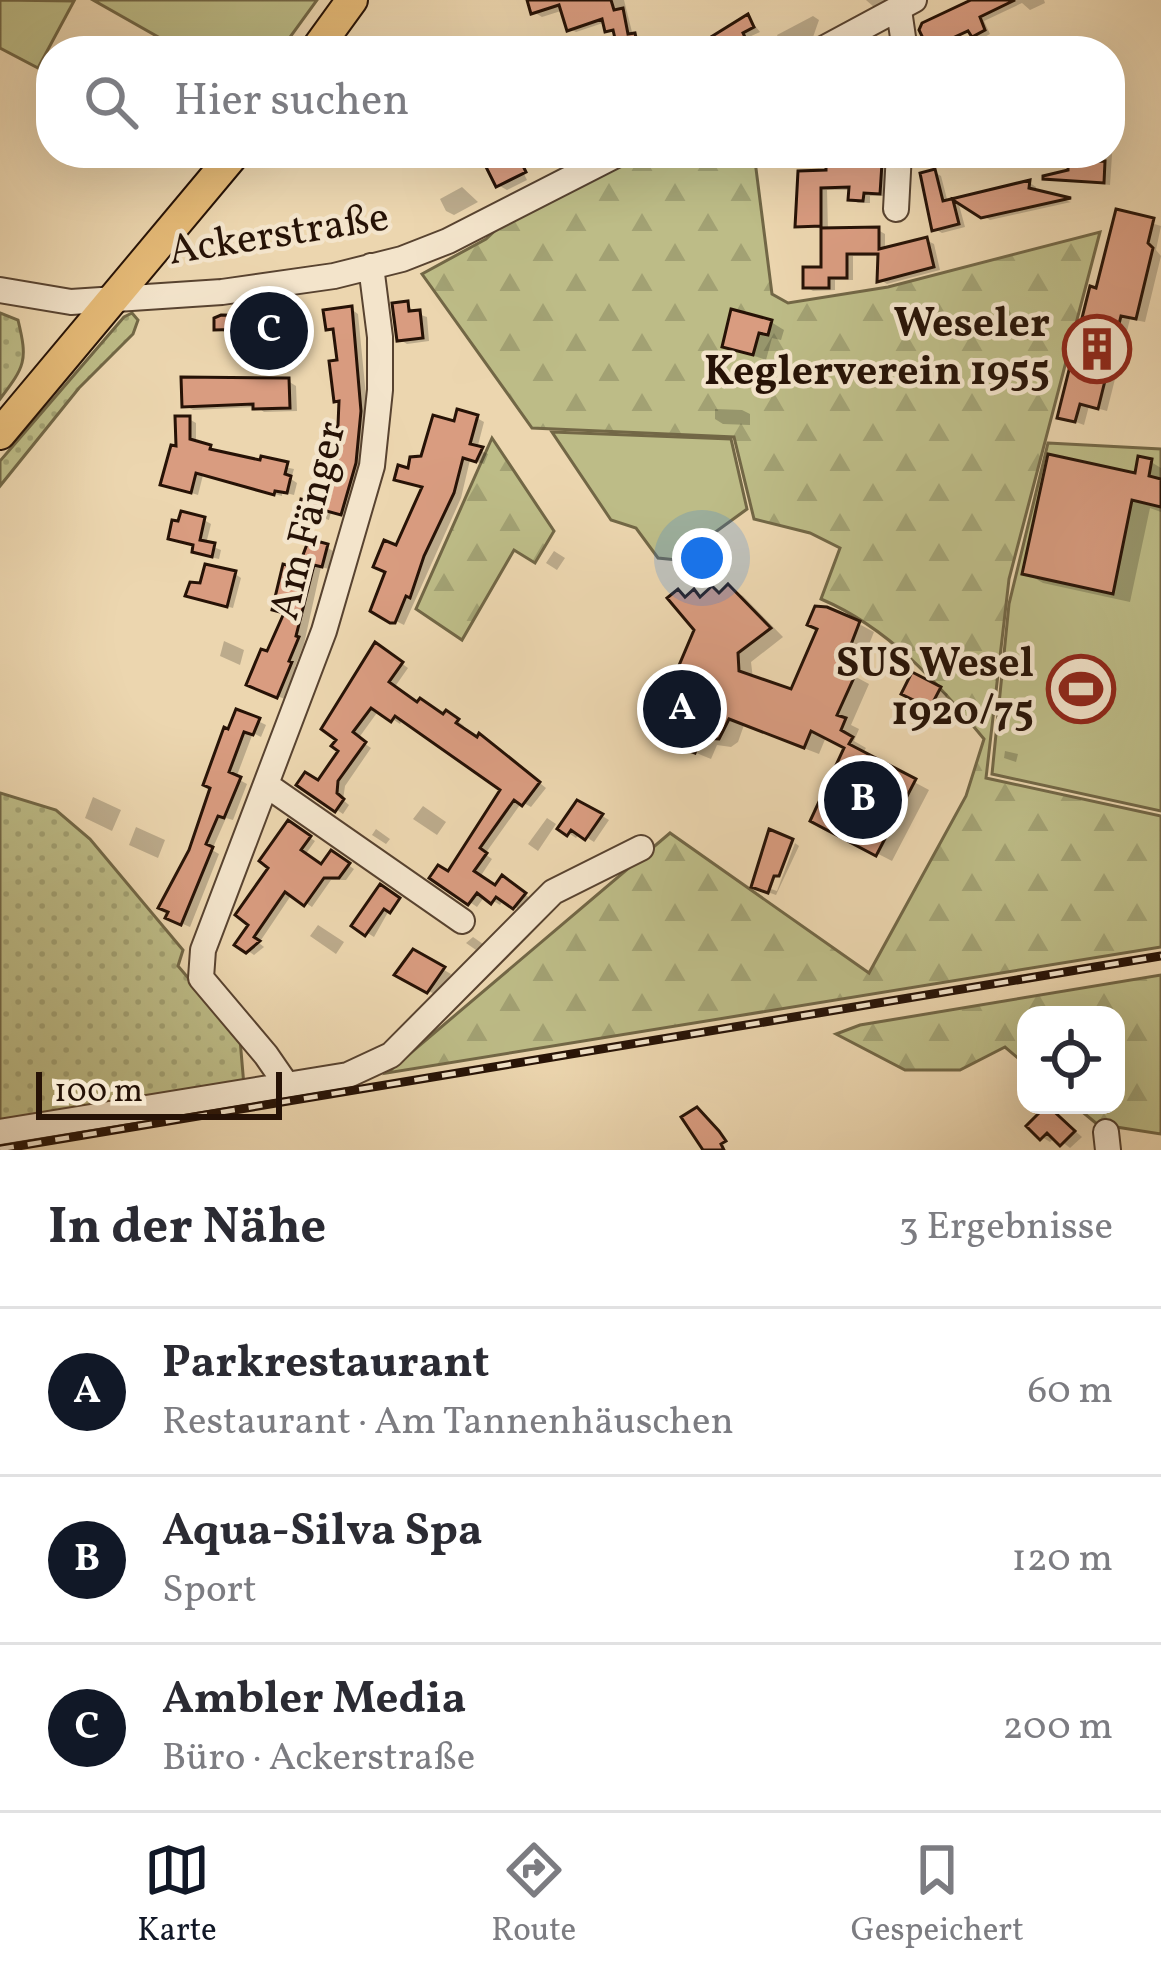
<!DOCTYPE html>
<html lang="de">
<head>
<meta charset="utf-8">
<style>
  body { margin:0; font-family:Vollkorn,serif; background:#f7f7f7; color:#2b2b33 }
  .controls { position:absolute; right:36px; bottom:36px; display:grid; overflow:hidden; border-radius:24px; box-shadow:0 12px 48px #0002 }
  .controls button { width:108px; height:108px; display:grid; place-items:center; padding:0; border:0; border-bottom:3px solid #e1e1e2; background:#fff; color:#2b2b33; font:60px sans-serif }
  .scale { position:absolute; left:36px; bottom:30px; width:246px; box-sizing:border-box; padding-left:12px; border:6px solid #261206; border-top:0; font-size:33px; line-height:42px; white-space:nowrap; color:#261206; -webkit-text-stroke:9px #f3e4cb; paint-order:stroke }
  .you { position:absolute; left:702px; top:558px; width:42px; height:42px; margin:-30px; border:9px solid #fff; border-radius:50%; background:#1a73e8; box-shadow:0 0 0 18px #1a73e833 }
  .badge { display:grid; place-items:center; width:78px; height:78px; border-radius:50%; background:#111827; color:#fff; font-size:39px; font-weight:700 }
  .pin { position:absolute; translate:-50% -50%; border:6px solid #fff; box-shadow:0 3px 12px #0006 }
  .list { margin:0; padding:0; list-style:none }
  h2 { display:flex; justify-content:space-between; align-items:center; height:156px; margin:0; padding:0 48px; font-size:51px }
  h2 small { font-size:39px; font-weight:400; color:#7c7c81 }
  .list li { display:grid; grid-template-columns:78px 1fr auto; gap:36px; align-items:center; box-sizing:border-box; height:168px; padding:0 48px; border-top:3px solid #e1e1e2 }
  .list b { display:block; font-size:45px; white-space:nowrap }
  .list p { margin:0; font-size:39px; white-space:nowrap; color:#7c7c81 }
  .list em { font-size:39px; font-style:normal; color:#7c7c81 }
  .icon { flex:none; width:66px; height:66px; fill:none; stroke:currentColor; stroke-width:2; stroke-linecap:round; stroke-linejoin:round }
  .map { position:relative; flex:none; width:1161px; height:1150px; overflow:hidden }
  .search { position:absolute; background:#fff; box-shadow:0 12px 48px #0002; left:36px; right:36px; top:36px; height:132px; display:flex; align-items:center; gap:30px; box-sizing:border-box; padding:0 42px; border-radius:48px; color:#7c7c81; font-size:45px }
  .sheet { height:660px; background:#fff }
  nav { display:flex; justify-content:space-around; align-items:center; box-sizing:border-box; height:168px; border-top:3px solid #e1e1e2; background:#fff; font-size:33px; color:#7c7c81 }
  nav a { display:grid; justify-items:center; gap:6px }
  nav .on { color:#111827 }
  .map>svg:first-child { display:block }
  .grass { fill:url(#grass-dots); stroke:#726746; stroke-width:3 }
  .forest { fill:url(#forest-firs); stroke:#726746; stroke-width:3 }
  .park { fill:#bdbc87; stroke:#726746; stroke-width:3 }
  .shadow { fill:#0003 }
  .building { fill:#d99c80; stroke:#261206; stroke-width:3 }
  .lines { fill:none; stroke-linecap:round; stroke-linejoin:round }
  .minor-casing { stroke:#584330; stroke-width:28 }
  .major-casing { stroke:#261206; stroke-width:34 }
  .minor { stroke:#f3e4cb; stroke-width:24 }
  .major { stroke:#e6bb78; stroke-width:30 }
  .rail-casing { stroke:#261206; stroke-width:9 }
  .rail { stroke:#f3e4cb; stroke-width:4.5; stroke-dasharray:14; stroke-linecap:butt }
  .labels { text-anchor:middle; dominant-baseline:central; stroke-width:9; stroke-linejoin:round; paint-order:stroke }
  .street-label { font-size:42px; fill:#261206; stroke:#f3e4cb }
  .poi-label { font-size:42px; font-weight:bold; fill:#261206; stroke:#f3e4cb; text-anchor:end }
</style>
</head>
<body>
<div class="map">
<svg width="1161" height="1150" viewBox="0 0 1161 1150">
  <defs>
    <pattern id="grass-dots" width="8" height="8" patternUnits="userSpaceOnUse" patternTransform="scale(3)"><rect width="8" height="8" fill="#bdbc87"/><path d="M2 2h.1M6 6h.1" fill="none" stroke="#a2a173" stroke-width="1.8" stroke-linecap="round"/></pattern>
    <pattern id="forest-firs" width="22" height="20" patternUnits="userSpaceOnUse" patternTransform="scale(3)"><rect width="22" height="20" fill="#bdbc87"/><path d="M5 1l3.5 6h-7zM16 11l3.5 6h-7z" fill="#a2a173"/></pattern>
  </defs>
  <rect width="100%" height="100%" fill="#ecd6af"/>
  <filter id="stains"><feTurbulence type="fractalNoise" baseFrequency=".00167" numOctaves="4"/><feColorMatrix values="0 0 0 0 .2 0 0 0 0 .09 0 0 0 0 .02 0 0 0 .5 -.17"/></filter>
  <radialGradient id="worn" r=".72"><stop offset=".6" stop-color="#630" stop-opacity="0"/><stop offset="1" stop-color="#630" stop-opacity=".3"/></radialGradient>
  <path class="grass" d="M0 313 18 320C28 361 25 366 0 399Z
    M132 313 138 320 133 334 79 388 0 486V461L124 317Z
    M0 793 56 810 90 839 183 950 178 966 240 1039 244 1086 0 1126Z"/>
  <path class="forest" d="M646 153H754L772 294 788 303 888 287 1100 232 1009 579 986 778 1161 816V947L387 1073 670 833 869 973 966 796 984 739C938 683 889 628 821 599L840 548 810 533 754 519 734 437 532 428 422 274 486 239 500 226Z
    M492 438 554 531 535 563 514 550 462 640 416 609Z
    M1161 975V1134L1097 1124 1074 1105H1116V1015H1026V1065L1005 1047 960 1070H905L836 1034 860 1025Z"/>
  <path class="park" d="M0 0 74 1 38 68 0 48Z
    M93 0H317L280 51H183Z
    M552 432 731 439 747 509 677 560 658 558 636 528 611 520Z
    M1048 443 1161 449V811L992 774 1009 604Z"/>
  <path class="shadow" d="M535 0H624L633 36 641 40 643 51H621L617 33 608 30 606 22 576 32 570 29 564 10 542 17 534 12Z
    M866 0H891L875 8Z
    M978 0H1044L1045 3 1030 10 1022 3 984 21 990 34 981 39 974 35Z
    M813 16 819 20 812 40 791 51 783 47 777 35Z
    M748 17 760 32 749 37 755 50 714 51Z
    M950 21 956 43 947 47 949 51H930Z
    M500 37 506 40 509 51H492Z
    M678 39 697 43V51H678Z
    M1110 139 1113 140 1110 185 1047 178 1091 163 1092 153H1110Z
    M387 153H410L411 160 396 161Z
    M516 153 520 156H515L527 180 507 190 498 185Z
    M775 153H796V159L785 160Z
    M846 153H891L887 196H870V203H858L851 199 852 190H827L828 231 878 230 885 234V251L926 240 934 244 940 270 887 284 881 280V256H853V280H835V290L813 291 806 287 824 270V229L798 225Z
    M929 153H967L968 159 939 166 930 161Z
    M934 172 941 176 948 203 958 201 965 227 942 233 935 229Z
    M1030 183 1036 187V192L1071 202 990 220 959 201Z
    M462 187 478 202 454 215 446 211 440 199Z
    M1118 213 1161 226 1156 250 1161 256 1145 322 1130 319 1107 411 1089 406 1084 425 1060 416Z
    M407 304 415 313 427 317 429 341 407 344 399 339Z
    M351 309 358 314 368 416 362 468 348 517 331 512 329 520 302 511 312 505 321 488 341 425V362L337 333 328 328Z
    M287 319 294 323V348L261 349 254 345V332H224L217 328Z
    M771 322 784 330 781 340 772 338 766 360 725 346Z
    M288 381 296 386 297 411 264 412 257 407 193 410 185 405Z
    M715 409 742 410 750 414V425L723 424 715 419Z
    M477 418 484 422 477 449 488 454 484 464 470 460 461 498 404 625 374 610 425 487 410 471 456 425Z
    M189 419 196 423V444L216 453 294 469 291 479 297 483 294 495 282 492V496L203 475 198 495 164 484Z
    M1151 462 1161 468V512L1150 508 1130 602 1043 583 1026 573Z
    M204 520 211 524 206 544 221 550 219 559 202 555 195 550 196 546 171 537Z
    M326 547 333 551 329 569 321 567 304 644 295 667 298 669 285 699 256 688 287 614 275 609 300 572Z
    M554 551 565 558 557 570 546 563Z
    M235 574 241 578 233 608 194 598Z
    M728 587 743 596 783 637 751 662 753 679 792 693 859 624 874 632 856 677 869 684 851 725 859 729 854 741 866 748 862 754 929 790 892 861 828 828 848 748 826 737 819 754 744 725 738 742 731 747 717 745 711 759 652 735 697 630 679 593 688 598 694 593 704 598 721 595Z
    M224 641 244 650 240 665 220 656Z
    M383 650 408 668 394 688 418 705 454 718 464 726 462 729 478 741H487L546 788 531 807 522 802 485 854 492 859 480 877 496 888 510 883 531 899 521 911 504 899 500 905 485 896 477 907 433 877 449 875 504 789 403 718 400 724 379 710 358 739 371 748 345 786 343 800 349 805 343 814 300 785 319 784 342 751Z
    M893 656 911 664 908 671 890 663Z
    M914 676 948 694 940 710 905 692Z
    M258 721 266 725 261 737 253 733 236 778 247 784 233 820 226 818 212 850 219 854 190 927 176 921 226 731Z
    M1005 751 1018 754 1016 762 1004 758Z
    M93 797 121 810 112 831 85 818Z
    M423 806 446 822 437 835 413 819Z
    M594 811 609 820 594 842 580 833 576 838 561 828Z
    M547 818 556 824 538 851 528 844Z
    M289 824 315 841 305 855 322 867 332 854 354 869 346 880H331L312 907 292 894 259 943 264 947 254 955 238 944 252 924Z
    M136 827 165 840 158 858 129 845Z
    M376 829 390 839 386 844 372 835Z
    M789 841 771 889 777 891 795 843 799 846 776 895 762 890Z
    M396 898 374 937 355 925Z
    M318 925 344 942 336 954 310 936Z
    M473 937 483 944 476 950 466 943Z
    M414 953 451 974 436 995 399 974Z
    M1049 1108 1082 1137 1070 1148 1056 1137 1050 1142 1042 1137Z"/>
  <path class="building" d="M527 0H611L614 10 623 8 628 34 635 33 638 47H617L613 30 605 32 602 19 567 31 559 5 531 14Z
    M971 0H1015L980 17 985 30 972 37 968 31 942 43 945 51H929L919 30 922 23Z
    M748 14 754 27 743 33 749 46 739 51H711L706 40Z
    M509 153H517L526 172 496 187 485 165Z
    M863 153 865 163H882L880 194 864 193 863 201 848 200 849 187 821 188V226L795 227 798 171 826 170V155Z
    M1105 161 1104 183 1043 179V176L1068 170V162Z
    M935 169 943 201 1030 180 1029 188 1071 198 981 218 953 200 959 224 932 231 920 173Z
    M1116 209 1154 218 1148 243 1153 248 1136 319 1121 316 1098 409 1080 404 1075 422 1057 418 1090 286 1096 288Z
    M879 227V249L927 237 934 267 877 282 878 254H847V278H829V288H803V267H821V228Z
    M408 301 409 311 420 310 423 338 397 341 392 303Z
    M352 306 361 411 356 463 341 515 323 510 321 518 298 512 301 499 310 501 315 483 319 485 338 425 339 401 334 402 329 361 337 360 333 329 326 330 323 310Z
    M731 309 772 320 768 335 759 333 753 355 722 347Z
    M221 315 287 316 288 346 251 347V329L214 330V318Z
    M181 377 289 378 290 408 253 409V404L182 407Z
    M457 409 478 415 470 444 483 447 476 462 463 458 454 493 424 556 410 598 406 596 395 623H390L370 611 385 572 373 567 384 540 396 545 422 487 394 480 398 465 408 468 410 457 421 456 433 415 454 421Z
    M175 416H190V439L211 445 210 449 260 460 261 456 288 462 285 474 291 476 287 493 275 491 274 495 196 473 191 493 160 485 171 445 176 446Z
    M1048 454 1135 473 1138 456 1152 459 1149 476 1161 479V507L1132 500 1113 594 1022 574Z
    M181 511 205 517 200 540 215 543 212 557 192 552 193 545 168 539 172 520 178 521Z
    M309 539 328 544 322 567 314 565 296 636 299 637 289 661 292 662 277 698 246 685 261 649 267 651 284 613 272 610 283 564 298 568Z
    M205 564 236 571 227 607 185 596 190 582 200 583Z
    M728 584 771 628 738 653 739 671 791 689 817 629 807 625 815 606 827 607 860 621 842 668 856 673 837 715 846 718 841 730 853 737 849 744 916 779 876 856 810 821 844 748 811 731 804 748 729 719 719 739 701 738 695 753 649 736 694 630 667 598 678 589 685 597 694 589 700 597 712 586 719 593Z
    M375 642 403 662 389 682 417 702 420 698 443 714 446 710 459 719 456 723 477 737 479 733 540 782 522 806 514 800 480 848 487 853 474 871 495 885 502 875 526 893 513 909 496 897 491 904 477 893 468 905 429 878 438 865 448 871 500 790 395 716 391 722 371 708 353 732 366 742 338 781 337 793 344 799 335 812 296 785 305 772 318 780 338 751 331 746 336 740 321 729Z
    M912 672 941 687 930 708 901 694Z
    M236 709 260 718 253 735 244 732 229 772 241 777 224 818 218 816 206 844 213 847 181 925 165 918 168 912 158 908 189 850 210 788 203 785 224 727 228 729Z
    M577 800 603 814 585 840 571 830 567 836 557 829Z
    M288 820 311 836 301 850 321 864 331 850 350 863 339 878H324L304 906 285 892 254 937 260 941 246 953 234 945 248 925 235 915 268 868 259 861Z
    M769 829 793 839 779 876H774L768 893 751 887Z
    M380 884 400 898 390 913 384 909 365 936 351 926Z
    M413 949 445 967 427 993 394 975Z
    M1047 1105 1075 1131 1060 1146 1047 1133 1040 1140 1026 1126Z
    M697 1107 719 1131 726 1141 721 1144 724 1150H703L681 1117Z"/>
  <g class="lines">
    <g class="minor-casing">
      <path id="minor" d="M899 10 905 51
        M819 51 914 0
        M896 209 899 153
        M0 290 71 302 222 292 334 276 402 259 448 241 620 153
        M268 786 462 921
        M286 1084 266 1055 201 978 203 950 324 631 372 466 380 390V337L371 266
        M0 1132 348 1075 391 1055 553 892 641 848
        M1106 1132 1108 1150"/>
    </g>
    <g class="major-casing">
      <path id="major" d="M315 51 352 0
        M0 434 235 153"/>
    </g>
    <use href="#minor" class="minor"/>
    <use href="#major" class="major"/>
    <g class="rail-casing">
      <path id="rail" d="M0 1149 1161 956"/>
    </g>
    <use href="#rail" class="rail"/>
  </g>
  <defs>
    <g id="building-ring" transform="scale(3.45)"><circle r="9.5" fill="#f3e4cb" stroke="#8f2418" stroke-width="1.5"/><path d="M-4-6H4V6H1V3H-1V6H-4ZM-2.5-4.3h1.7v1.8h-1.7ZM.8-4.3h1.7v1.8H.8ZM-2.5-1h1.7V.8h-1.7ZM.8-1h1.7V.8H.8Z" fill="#8f2418"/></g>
    <g id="stadium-ring" transform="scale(3.45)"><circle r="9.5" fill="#f3e4cb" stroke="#8f2418" stroke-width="1.5"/><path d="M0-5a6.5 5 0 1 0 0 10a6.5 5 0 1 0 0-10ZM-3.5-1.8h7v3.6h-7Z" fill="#8f2418"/></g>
  </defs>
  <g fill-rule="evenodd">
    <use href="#building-ring" x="1097" y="349"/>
    <use href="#stadium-ring" x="1081" y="689"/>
  </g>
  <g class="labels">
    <g class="street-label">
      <text transform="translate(279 236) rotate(-9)">Ackerstraße</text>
      <text transform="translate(310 521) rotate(-76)">Am Fänger</text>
    </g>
    <g class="poi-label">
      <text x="1050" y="325">Weseler<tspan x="1050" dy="48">Keglerverein 1955</tspan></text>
      <text x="1034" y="665">SUS Wesel<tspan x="1034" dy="48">1920/75</tspan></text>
    </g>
  </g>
  <rect width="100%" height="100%" filter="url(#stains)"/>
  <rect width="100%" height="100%" fill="url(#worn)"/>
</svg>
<div class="controls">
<button><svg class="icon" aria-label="locate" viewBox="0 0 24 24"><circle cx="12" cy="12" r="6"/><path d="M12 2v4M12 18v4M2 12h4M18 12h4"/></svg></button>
</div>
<div class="scale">100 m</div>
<div class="you"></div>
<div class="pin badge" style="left:682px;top:709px">A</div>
<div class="pin badge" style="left:863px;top:800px">B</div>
<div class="pin badge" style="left:269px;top:331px">C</div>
<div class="search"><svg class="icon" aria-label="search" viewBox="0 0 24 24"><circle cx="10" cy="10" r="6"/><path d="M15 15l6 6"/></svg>Hier suchen</div>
</div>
<section class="sheet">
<h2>In der Nähe<small>3 Ergebnisse</small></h2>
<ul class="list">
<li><span class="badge">A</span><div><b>Parkrestaurant</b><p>Restaurant · Am Tannenhäuschen</p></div><em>60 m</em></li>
<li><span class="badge">B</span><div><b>Aqua-Silva Spa</b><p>Sport</p></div><em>120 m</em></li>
<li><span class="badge">C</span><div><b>Ambler Media</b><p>Büro · Ackerstraße</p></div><em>200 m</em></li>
</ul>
</section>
<nav>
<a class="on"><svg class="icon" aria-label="map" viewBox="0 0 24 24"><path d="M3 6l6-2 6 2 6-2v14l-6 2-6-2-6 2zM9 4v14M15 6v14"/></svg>Karte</a>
<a><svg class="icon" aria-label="directions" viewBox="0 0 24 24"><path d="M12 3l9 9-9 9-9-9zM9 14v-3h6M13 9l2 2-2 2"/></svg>Route</a>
<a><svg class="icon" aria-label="saved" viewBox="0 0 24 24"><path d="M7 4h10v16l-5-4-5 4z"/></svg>Gespeichert</a>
</nav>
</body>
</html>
